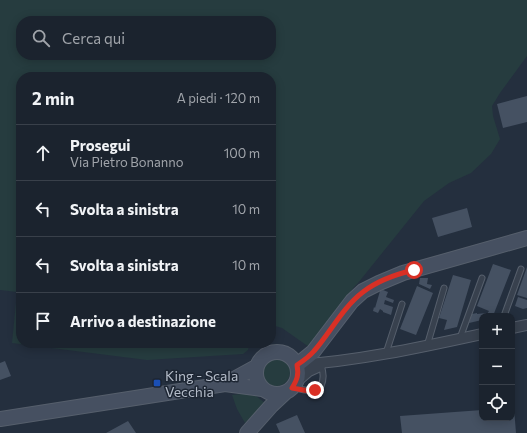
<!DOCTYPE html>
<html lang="it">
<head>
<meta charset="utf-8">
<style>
  body { margin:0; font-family:Commissioner,sans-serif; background:#242b36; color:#f1f3f6 }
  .controls { position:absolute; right:12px; bottom:12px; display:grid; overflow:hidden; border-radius:8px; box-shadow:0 2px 10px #0003 }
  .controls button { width:36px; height:36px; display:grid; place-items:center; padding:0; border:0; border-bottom:1px solid #39404a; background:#1b232e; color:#f1f3f6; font:20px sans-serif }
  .stop { position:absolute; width:12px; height:12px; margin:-9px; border:3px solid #d93025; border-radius:50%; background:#fff }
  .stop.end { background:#d93025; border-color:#fff; box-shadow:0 1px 4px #0008 }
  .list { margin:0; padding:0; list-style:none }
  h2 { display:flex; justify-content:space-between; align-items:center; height:52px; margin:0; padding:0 16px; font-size:17px }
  h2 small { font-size:13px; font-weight:400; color:#a0a4aa }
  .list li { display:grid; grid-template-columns:26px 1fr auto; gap:12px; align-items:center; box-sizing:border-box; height:56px; padding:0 16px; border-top:1px solid #39404a }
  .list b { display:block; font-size:15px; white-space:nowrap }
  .list p { margin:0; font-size:13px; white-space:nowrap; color:#a0a4aa }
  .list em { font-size:13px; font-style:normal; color:#a0a4aa }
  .icon { flex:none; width:22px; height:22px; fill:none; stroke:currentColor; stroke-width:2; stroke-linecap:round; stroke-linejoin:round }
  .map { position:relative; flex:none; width:527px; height:433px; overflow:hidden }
  .search { position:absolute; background:#1b232e; box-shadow:0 2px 10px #0003; left:16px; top:16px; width:260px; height:44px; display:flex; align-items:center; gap:10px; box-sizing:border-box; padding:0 14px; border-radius:16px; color:#a0a4aa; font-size:15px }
  .panel { position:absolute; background:#1b232e; box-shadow:0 2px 10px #0003; left:16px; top:72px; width:260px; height:276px; border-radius:16px }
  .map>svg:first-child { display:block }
  .green { fill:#263c3f; fill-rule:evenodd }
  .building { fill:#455162 }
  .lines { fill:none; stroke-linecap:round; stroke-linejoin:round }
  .lane-casing { stroke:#565f6c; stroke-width:7 }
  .street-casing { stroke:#565f6c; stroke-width:12 }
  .secondary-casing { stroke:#565f6c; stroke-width:16 }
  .lane { stroke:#38414e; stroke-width:5 }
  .street { stroke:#38414e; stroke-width:10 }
  .secondary { stroke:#465061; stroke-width:14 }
  .route { stroke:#d93025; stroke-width:5 }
  .transit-dot { fill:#1a4fb4; stroke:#1d2633; stroke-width:1.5 }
  .labels { text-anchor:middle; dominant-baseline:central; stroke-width:3; stroke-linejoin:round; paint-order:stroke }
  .poi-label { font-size:14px; fill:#b4bcc9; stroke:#1d2633; text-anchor:start }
</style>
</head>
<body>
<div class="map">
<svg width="527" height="433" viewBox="0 0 527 433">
  <rect width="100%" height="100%" fill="#242f3e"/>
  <path class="green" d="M0 0H527V56L500 93 492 106 493 116 500 139 491 154 471 173 449 183 424 201 358 283 354 287 309 347 282 328 275 326H271V77H21V343H250L248 350 243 354 147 360 12 343 17 292 0 290ZM21 21H271V55H21Z
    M262 372a14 14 0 1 1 28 0a14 14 0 1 1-28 0Z
    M252 393 265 403 245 423 237 409 232 395Z"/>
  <path class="building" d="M527 96V122L503 128 497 104Z
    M467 208 472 227 438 237 432 218Z
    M493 264 511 270 493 316H492L487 314 489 311 477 306Z
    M527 267V298L517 295Z
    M453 275 471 280 457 327 444 330 447 320 439 318Z
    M420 278H428L427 284 432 285 430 289 419 284Z
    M417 286 433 293 416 335 400 329Z
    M383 290 388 292 386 297 394 300 393 303 385 300 384 304 393 307 391 315 383 312V311L380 309 378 313 373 311 374 307 375 308 380 291Z
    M518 297 527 300V308L523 309 515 306Z
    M477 313V314L486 313 487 316H482V320L469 323 472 314Z
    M5 361 11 376 0 380V363Z
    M512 408H514L516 433H402L400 416 482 410V418H512Z
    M297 415 305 433H280L276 424Z
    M128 421 136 433H106Z"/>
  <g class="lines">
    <g class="lane-casing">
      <path id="lane" d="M504 316 521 269
        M460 338 482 278
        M427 346 444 288
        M386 353 402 304
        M292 387C304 390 310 393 321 386 324 379 324 373 321 366"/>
    </g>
    <g class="street-casing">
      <path id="street" d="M512 328 527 325
        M297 365C359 361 422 347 482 334
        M296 382 309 371 320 366"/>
    </g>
    <g class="secondary-casing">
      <path id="secondary" d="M256 373a21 21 0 1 1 42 0a21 21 0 1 1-42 0Z
        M297 365 313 352 352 301 363 291 379 283 403 273 527 238
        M225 384 256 367
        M0 419 225 384 262 389
        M247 433 271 406 286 392"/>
    </g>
    <use href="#lane" class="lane"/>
    <use href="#street" class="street"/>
    <use href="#secondary" class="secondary"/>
  </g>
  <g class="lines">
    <path class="route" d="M315 390 309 391 292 388C297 380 299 375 297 365 303 361 309 357 314 351 330 333 343 307 363 292 377 281 397 274 414 270"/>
  </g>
  <rect class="transit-dot" x="153" y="379" width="8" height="8" rx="2"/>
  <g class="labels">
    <g class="poi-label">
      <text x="165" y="375">King - Scala<tspan x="165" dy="16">Vecchia</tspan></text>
    </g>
  </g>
</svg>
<div class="controls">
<button>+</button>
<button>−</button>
<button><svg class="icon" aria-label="locate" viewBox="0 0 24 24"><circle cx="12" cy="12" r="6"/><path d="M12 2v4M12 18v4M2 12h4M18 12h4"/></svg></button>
</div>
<div class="stop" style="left:414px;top:270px"></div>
<div class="stop end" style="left:315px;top:390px"></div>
<div class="search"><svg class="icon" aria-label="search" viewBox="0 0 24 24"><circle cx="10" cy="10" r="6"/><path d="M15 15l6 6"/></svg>Cerca qui</div>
<section class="panel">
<h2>2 min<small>A piedi · 120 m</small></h2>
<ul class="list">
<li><svg class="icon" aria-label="ahead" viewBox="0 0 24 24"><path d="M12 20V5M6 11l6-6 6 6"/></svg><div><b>Prosegui</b><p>Via Pietro Bonanno</p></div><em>100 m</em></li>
<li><svg class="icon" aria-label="left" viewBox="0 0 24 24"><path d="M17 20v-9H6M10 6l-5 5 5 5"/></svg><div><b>Svolta a sinistra</b></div><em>10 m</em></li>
<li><svg class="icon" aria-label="left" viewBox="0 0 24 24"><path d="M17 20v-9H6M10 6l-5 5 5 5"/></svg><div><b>Svolta a sinistra</b></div><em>10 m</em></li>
<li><svg class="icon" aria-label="arrive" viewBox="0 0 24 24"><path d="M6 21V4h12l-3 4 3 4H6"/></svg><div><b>Arrivo a destinazione</b></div></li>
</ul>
</section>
</div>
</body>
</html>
